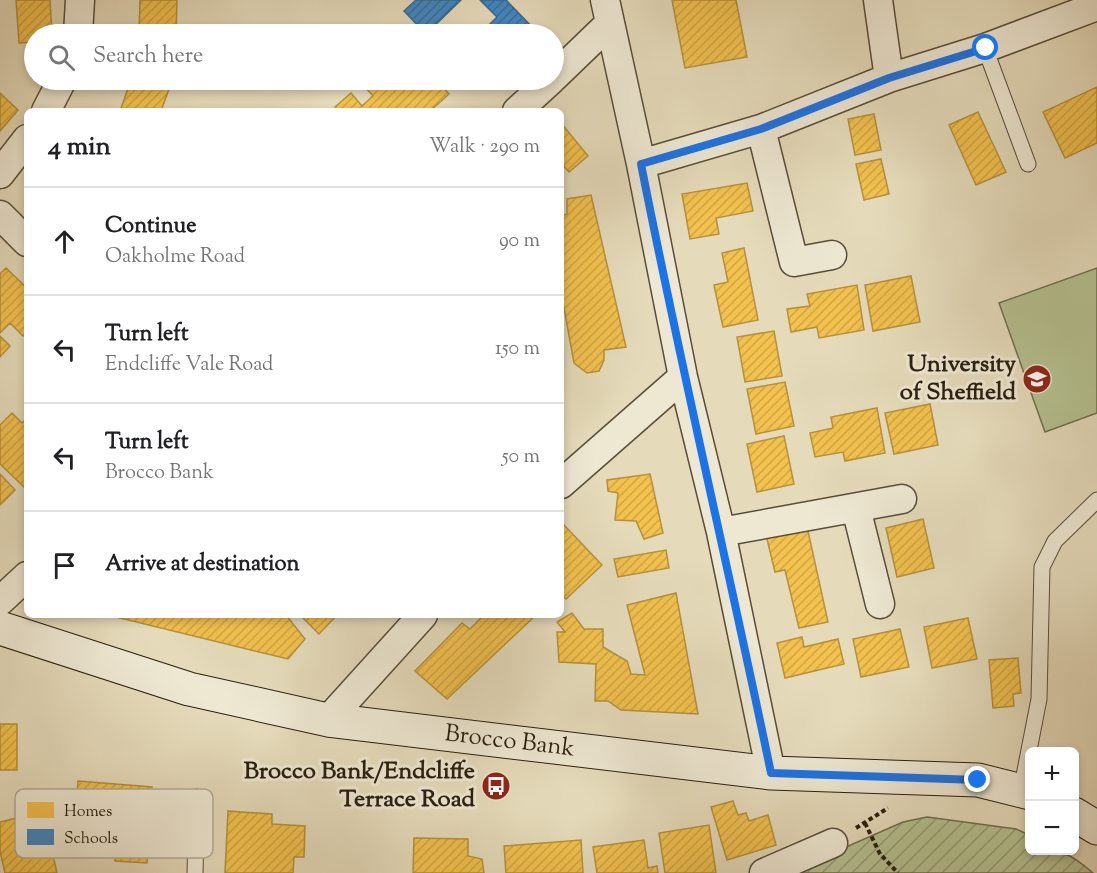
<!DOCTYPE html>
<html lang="en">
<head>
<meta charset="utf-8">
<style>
  body { margin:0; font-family:"Sorts Mill Goudy",serif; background:#f6f6f6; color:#202124 }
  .controls { position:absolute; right:18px; bottom:18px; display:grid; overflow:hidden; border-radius:9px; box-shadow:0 3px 9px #0003 }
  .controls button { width:54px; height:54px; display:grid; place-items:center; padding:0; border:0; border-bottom:2px solid #e0e0e0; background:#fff; color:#202124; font:30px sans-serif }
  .stop { position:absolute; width:18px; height:18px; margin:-14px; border:4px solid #1a73e8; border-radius:50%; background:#fff }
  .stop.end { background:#1a73e8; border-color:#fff; box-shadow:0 2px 6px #0008 }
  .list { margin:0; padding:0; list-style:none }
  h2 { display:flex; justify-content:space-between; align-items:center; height:78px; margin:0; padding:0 24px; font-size:26px }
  h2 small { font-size:20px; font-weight:400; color:#757577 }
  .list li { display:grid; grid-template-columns:39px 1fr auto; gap:18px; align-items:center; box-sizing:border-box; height:108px; padding:0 24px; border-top:2px solid #e0e0e0 }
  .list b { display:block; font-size:22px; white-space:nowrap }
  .list p { margin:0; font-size:20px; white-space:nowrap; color:#757577 }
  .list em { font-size:20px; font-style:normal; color:#757577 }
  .icon { flex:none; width:33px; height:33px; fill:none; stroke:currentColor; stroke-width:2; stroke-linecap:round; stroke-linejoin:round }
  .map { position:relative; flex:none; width:1097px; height:873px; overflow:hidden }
  .search { position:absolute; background:#fff; box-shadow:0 3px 9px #0003; left:24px; top:24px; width:540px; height:66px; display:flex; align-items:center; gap:15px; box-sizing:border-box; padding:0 21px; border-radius:33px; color:#757577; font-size:22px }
  .panel { position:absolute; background:#fff; box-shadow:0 3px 9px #0003; left:24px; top:108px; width:540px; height:510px; border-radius:9px }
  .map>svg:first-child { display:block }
  .grass { fill:#b5c090; stroke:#6f6f50; stroke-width:1.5 }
  .garden { fill:url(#garden-furrows); stroke:#6f6f50; stroke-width:1.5 }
  .homes { fill:url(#homes-hatch); stroke:#b6903b; stroke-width:1.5 }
  .schools { fill:url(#schools-hatch); stroke:#38688e; stroke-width:1.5 }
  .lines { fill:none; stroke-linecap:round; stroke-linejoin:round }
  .service-casing { stroke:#584d3a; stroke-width:17 }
  .minor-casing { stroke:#584d3a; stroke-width:31 }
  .secondary-casing { stroke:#291e0f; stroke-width:35 }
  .path { stroke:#291e0f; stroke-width:4; stroke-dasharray:4.5 3; stroke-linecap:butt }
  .service { stroke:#eee8d3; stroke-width:15 }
  .minor { stroke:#eee8d3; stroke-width:28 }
  .secondary { stroke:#eee8d3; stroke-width:33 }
  .route { stroke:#1a73e8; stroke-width:8 }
  .labels { text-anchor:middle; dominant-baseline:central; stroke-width:6; stroke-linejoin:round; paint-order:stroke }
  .poi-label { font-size:24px; font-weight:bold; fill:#291e0f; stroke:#eee8d3; text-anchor:end }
  .street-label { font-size:24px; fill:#291e0f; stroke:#eee8d3 }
  .key { fill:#eee8d3; stroke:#b3ab98; stroke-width:1.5 }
  .key-label { font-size:16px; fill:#291e0f }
</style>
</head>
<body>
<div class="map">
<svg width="1097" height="873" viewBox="0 0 1097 873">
  <defs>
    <pattern id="garden-furrows" width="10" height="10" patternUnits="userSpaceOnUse" patternTransform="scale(1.5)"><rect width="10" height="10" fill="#b5c090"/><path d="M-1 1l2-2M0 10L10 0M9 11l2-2" fill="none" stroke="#939b74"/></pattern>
    <pattern id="homes-hatch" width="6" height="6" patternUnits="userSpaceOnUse" patternTransform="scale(1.5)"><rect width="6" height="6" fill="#f2c14e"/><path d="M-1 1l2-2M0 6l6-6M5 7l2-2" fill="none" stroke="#d0a543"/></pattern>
    <pattern id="schools-hatch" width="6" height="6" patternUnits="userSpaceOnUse" patternTransform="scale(1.5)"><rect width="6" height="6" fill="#3f88c5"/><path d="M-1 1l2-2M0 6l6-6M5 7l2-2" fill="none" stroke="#356f9e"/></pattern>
  </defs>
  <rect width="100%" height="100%" fill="#e5dbbb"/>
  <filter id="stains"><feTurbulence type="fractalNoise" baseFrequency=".00333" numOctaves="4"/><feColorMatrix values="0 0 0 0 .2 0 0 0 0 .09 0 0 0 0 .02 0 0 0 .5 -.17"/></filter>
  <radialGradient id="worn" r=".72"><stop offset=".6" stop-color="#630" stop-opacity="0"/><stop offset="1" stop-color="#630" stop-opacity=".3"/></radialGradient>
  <path class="grass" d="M1097 268V413L1045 432 999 303Z"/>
  <path class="garden" d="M927 817 1016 829 1029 835 1030 850C1062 851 1068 851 1093 873H787L903 822Z"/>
  <path class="homes" d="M16 0H50L52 34H34V42L19 43Z
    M140 0H177L176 34H139Z
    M672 0H736L747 57 685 68Z
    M131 80 172 81 161 111H120Z
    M376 80H437L449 94 430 111H339L335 107 351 93 362 106 373 96 366 88Z
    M1097 87V143L1065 158 1043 112Z
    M0 93 18 110 0 131Z
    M978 112 1006 172 976 185 949 125Z
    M874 114 881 150 855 155 848 119Z
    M561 123 588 156 569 172 561 163Z
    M881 159 889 194 864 200 856 164Z
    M747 183 753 211 716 218 719 234 690 239 682 194Z
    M591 195 626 347 604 350V360L599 371 587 373 574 363 561 292V216L567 214V199Z
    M744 248 758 320 723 327 714 285 728 282 722 253Z
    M6 268 27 288V332L23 336 10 323 0 333V274Z
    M911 276 920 322 873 331 865 285Z
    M857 285 864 330 819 338 817 327 791 332 787 309 810 306 807 294Z
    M774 331 782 376 745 382 737 337Z
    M0 336 10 346 0 357Z
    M785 382 794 426 756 434 747 389Z
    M930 404 938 445 894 454 885 413Z
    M877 408 885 453 845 461 843 452 815 457 810 433 833 428 831 417Z
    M12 413 22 423 27 418V484L24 487 0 464V425Z
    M784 436 794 484 757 492 747 444Z
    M0 474 15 490 0 505Z
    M650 474 663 533 644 539 636 521 615 520 618 493 608 491 607 480Z
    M923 519 934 568 897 577 886 528Z
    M806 522 828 622 799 628 785 570 775 572 765 531Z
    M563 524 602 565 566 599 561 595Z
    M666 550 669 568 618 577 614 559Z
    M676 593 698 714 621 710 608 701H595L596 664 559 662 557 632H565L557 622 572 613 584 629H603V647L627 661 631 674 645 675 627 605Z
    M108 615H286L305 639 288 659Z
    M300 615H337L319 634Z
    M484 615H536L447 699 415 671 462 623 470 629Z
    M968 618 977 659 932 668 924 627Z
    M900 629 909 667 861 677 853 639Z
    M802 637 804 647 838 639 844 664 785 678 777 643Z
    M1018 658 1021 693 1013 694 1014 706 993 708 989 660Z
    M0 724H17V770H0Z
    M78 781 152 787 147 863 115 861 116 845 96 843V835L74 833Z
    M733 801 738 815 746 813 749 821 768 815 776 845 727 860 711 807Z
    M228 811 272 814V824L305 826 304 857H294L293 873H225Z
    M21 817 23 825 45 820 57 873H5L0 851V822Z
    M709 825 716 873H665L659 833Z
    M414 838 468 839V856L482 859 484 873H413Z
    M581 840 583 873H506L504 846Z
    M644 840 648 868 657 866 658 873H597L593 847Z"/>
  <path class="schools" d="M416 0H461L426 34 404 11Z
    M480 0H506L536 31 533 34H480L497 17Z"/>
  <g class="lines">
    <g class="service-casing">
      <path id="service" d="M985 48 1028 164
        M1021 791 1039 699 1042 567 1055 541 1097 500
        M195 873 197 797"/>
    </g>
    <g class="minor-casing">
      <path id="minor" d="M605 0 641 164 683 377 721 532 771 773
        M878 0 889 78
        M78 34 80 0
        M554 77 609 24
        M46 111 62 80
        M517 111 551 80
        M761 129 794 262 832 255
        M641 164 761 129 889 78 985 48 1097 6
        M0 174 27 139
        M0 215 27 242
        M561 484 683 377
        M856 508 880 604
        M721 532 902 499
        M0 601 27 576
        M328 720 423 615
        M764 873 833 843"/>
    </g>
    <g class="secondary-casing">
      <g id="secondary">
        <path id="s1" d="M0 628 189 689 328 720 771 773 978 780 1030 793"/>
        <path d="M1074 814 1097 828"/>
      </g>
    </g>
    <path class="path" d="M865 823 880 854 898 873
      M856 828 888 808"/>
    <use href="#service" class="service"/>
    <use href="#minor" class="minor"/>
    <use href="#secondary" class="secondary"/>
  </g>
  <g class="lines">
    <path class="route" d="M978 780 771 773C729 570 681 368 641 164L761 129 889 78 986 48"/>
  </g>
  <defs>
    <g id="university-disc" transform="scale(1.5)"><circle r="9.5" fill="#8f2418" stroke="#eee8d3"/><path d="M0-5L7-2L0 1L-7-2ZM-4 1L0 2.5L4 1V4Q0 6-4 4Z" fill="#fff"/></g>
    <g id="bus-disc" transform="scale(1.5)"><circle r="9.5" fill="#8f2418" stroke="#eee8d3"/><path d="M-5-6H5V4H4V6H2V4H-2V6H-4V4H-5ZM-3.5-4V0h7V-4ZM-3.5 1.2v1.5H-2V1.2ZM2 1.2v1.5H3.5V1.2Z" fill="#fff"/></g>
  </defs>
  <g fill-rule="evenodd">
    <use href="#university-disc" x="1037" y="379"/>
    <use href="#bus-disc" x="496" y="786"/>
  </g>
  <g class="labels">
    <g class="poi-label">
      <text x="1016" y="365">University<tspan x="1016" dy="28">of Sheffield</tspan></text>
      <text x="475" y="772">Brocco Bank/Endcliffe<tspan x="475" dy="28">Terrace Road</tspan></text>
    </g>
    <g class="street-label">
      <text stroke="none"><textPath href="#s1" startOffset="524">Brocco Bank</textPath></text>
    </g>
  </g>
  <rect x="15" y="789" width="198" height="69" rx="9" class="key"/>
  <rect x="27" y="802" width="27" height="16" fill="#f2c14e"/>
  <rect x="27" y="829" width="27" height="16" fill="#3f88c5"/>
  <g class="key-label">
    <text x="64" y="816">Homes</text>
    <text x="64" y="843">Schools</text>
  </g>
  <rect width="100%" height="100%" filter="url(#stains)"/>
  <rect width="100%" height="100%" fill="url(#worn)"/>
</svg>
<div class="controls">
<button>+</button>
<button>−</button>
</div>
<div class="stop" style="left:986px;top:48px"></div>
<div class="stop end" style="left:978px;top:780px"></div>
<div class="search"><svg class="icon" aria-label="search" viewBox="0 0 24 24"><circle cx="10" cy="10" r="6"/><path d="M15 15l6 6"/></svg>Search here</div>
<section class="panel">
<h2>4 min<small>Walk · 290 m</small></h2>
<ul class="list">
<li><svg class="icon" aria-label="ahead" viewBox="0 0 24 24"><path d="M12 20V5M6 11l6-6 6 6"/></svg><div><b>Continue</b><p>Oakholme Road</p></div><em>90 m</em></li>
<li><svg class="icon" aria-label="left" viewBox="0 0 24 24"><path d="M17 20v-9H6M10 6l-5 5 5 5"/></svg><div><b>Turn left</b><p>Endcliffe Vale Road</p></div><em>150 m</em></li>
<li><svg class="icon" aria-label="left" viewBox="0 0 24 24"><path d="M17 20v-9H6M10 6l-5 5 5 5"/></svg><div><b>Turn left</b><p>Brocco Bank</p></div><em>50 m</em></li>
<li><svg class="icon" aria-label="arrive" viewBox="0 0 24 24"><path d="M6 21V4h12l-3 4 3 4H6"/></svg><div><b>Arrive at destination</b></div></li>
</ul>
</section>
</div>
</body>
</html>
